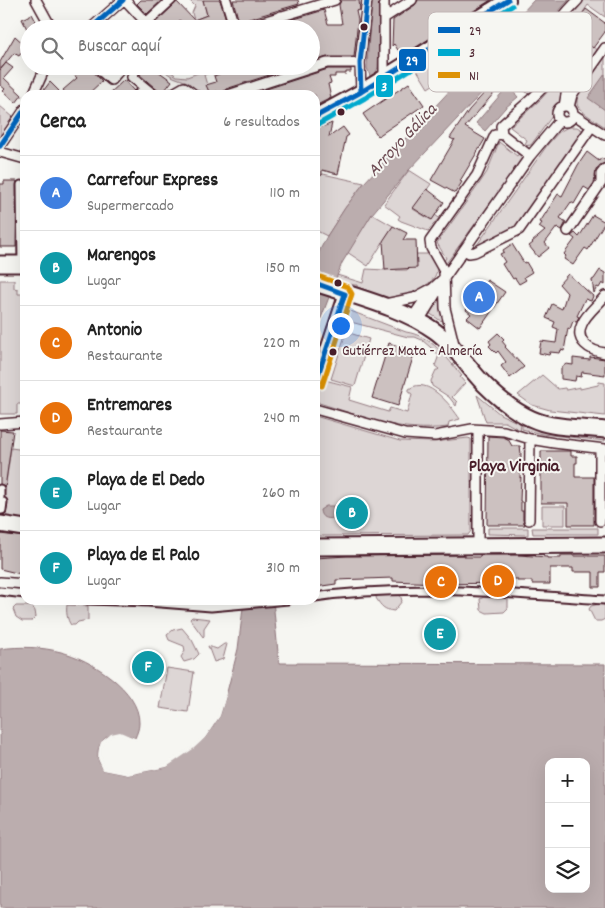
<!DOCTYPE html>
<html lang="es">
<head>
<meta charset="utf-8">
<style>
  body { margin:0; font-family:Dekko,sans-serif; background:#f2f2f2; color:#222 }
  .controls { position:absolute; right:15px; bottom:15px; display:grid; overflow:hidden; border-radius:10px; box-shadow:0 5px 20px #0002 }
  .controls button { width:45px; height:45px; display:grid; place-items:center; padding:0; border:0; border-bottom:1px solid #e0e0e0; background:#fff; color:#222; font:25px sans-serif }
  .you { position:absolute; left:340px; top:325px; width:18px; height:18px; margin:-12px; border:4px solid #fff; border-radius:50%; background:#1a73e8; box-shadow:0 0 0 8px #1a73e833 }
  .badge { display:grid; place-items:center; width:32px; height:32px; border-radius:50%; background:#1f6fb2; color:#fff; font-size:16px; font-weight:700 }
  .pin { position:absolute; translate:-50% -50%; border:2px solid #fff; box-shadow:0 1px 5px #0006 }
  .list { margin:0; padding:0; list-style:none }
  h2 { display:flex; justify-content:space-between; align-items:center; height:65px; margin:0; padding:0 20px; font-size:21px }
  h2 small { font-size:16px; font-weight:400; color:#767676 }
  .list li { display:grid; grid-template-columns:32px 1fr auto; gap:15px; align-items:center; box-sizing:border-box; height:75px; padding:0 20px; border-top:1px solid #e0e0e0 }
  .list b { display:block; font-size:19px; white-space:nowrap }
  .list p { margin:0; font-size:16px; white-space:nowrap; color:#767676 }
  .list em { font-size:16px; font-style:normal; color:#767676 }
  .icon { flex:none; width:28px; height:28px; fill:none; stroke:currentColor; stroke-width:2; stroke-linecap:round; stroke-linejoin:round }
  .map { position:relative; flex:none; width:605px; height:908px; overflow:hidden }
  .search { position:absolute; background:#fff; box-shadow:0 5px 20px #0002; left:20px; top:20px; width:300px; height:55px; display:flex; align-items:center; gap:12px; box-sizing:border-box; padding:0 18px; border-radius:28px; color:#767676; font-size:19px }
  .panel { position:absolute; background:#fff; box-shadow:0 5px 20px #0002; left:20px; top:90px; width:300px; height:515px; border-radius:15px }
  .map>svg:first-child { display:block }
  .green { fill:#ddd6d5; stroke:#947a80 }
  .water { fill:#bbadae; stroke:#8e747a; fill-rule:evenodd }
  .pier { fill:#f6f6f2 }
  .building { fill:#ccc1c0; stroke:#4a1f2b }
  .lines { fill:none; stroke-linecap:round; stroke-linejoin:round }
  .pedestrian-casing { stroke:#4a1f2b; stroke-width:11 }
  .minor-casing { stroke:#4a1f2b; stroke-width:12 }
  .tertiary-casing { stroke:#4a1f2b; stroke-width:15 }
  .secondary-casing { stroke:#4a1f2b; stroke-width:18 }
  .primary-casing { stroke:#4a1f2b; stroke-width:19 }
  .pedestrian { stroke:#f6f6f2; stroke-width:7 }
  .minor { stroke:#f6f6f2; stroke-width:9 }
  .tertiary { stroke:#f6f6f2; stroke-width:11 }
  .secondary { stroke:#f6f6f2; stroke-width:14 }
  .primary { stroke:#f6f6f2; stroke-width:15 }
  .bus-1-casing { stroke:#f6f6f2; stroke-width:9 }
  .bus-2-casing { stroke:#f6f6f2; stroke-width:9 }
  .bus-3-casing { stroke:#f6f6f2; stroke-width:9 }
  .bus-1 { stroke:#0065bd; stroke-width:5 }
  .bus-2 { stroke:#00a9ce; stroke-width:5 }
  .bus-3 { stroke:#dd9206; stroke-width:5 }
  .bus-dot { fill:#4a1f2b; stroke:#f6f6f2; stroke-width:2 }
  .labels { text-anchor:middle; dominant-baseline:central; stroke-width:4; stroke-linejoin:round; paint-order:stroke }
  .bus-label { font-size:15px; fill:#4a1f2b; stroke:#f6f6f2; text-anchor:start }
  .water-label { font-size:18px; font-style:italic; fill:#6c4a52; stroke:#f6f6f2 }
  .neighbourhood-label { font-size:18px; font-weight:bold; fill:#4a1f2b; stroke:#f6f6f2 }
  .key { fill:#f6f6f2; stroke:#c2b6b6; stroke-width:1 }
  .key-label { font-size:14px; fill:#4a1f2b }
  .line-badge { stroke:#f6f6f2; stroke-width:2 }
  .badge-label { font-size:14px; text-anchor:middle; font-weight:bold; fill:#fff }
</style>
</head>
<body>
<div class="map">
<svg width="605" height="908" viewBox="0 0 605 908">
  <rect width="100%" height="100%" fill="#f6f6f2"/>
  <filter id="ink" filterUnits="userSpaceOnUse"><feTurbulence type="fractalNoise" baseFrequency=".02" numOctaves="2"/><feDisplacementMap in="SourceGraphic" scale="10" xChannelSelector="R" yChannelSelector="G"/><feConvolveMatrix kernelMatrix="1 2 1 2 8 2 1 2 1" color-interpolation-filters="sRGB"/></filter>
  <g filter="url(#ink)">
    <path class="green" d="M189 0H203L207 15 194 20 192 13 195 6Z
      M582 0H605V17L588 5 573 27 568 30 577 36 572 43 581 50 586 43 598 50 572 86 571 64 566 47 564 26 567 18Z
      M446 52 457 69 428 88 417 70Z
      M605 54V127C597 121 586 116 579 108 569 98 598 64 605 54Z
      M549 59H554L553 65 548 73 528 94 524 90 526 85H529L541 72H540L539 68 543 67 544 63H549Z
      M217 66H222L224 73 214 76 212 72 204 75 210 95C200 95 196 89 189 83 182 79 174 79 166 72L168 70 177 76 187 77Z
      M559 70H562L565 73 563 93 558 108 531 145 524 146 527 140 510 127 541 99 558 80 554 77Z
      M0 106 13 117 0 136Z
      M568 127H577L584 131 516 227 480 247 477 245 548 144 559 132Z
      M499 142 517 156 520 152 524 156 523 158 445 265 442 263 446 258 437 243 477 187 487 172Z
      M409 170 431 184 413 209 431 220 435 215 439 218 428 231 401 221 398 219 400 216 384 204Z
      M323 174 364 183 345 208 327 236 315 230V195L319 186 317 177Z
      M372 214 393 226 368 266 347 252Z
      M428 252C431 256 437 263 437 269 437 285 404 299 390 298 380 297 367 290 357 287V285H354L335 279 337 275 363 283 366 269 385 270 395 267 396 270H407L417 254H427Z
      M0 280H14V288L18 289V294H25V404H17V414H0Z
      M441 293 443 319 441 321 429 313Z
      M348 310 406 332C432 336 446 357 462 376L460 377 465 383 452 397 457 402 456 406 449 397 432 386 431 381 436 370H438L439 369 435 366 439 355 422 340 415 337H408L343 320Z
      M346 332 369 339 355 386 331 379Z
      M542 375 558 389 565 388 566 390 580 387V389L598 385 599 382 605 383V416L550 410 532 405 518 395Z
      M321 379 352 387 349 400 388 412 390 408 407 413 412 394 409 392V389C428 375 451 406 460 419L449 422 448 427C398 433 365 417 319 403L316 398Z
      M477 395 500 414 521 424 520 430 505 422H486Z
      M315 416 400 441 434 442 468 438 471 439V531L468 535 315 536Z
      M522 425 605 435V441L542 434 522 429Z
      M11 448 25 450V522L1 517Z
      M542 506H565V525H542Z
      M488 528H528V535L488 534Z
      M532 528H598V534H533Z
      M400 594 402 601 394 611C384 610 381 606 376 598L377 595Z
      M484 597 508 598V608L504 612 487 613 481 610 480 599Z
      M599 604 605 605V619L601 621H595L589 609 591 606Z
      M67 605 88 606V620L78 622 75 625H71C67 620 66 611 67 605Z
      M16 606H32L35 611 36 617 32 621H22L16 617 13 609Z
      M192 617 210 619 204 628V636L203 637 190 619Z
      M182 628 192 640 199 654 194 659 184 662 181 657 185 651 184 646 169 640 167 635 173 630Z
      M224 644H227L223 659 214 662 208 646 217 649Z
      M167 668 194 672 188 712 160 708Z"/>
    <path class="water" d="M371 0H381L378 67 376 73 370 76 367 68Z
      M534 0H569L409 170 372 214 342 263 315 334V260L327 236 345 208 364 183Z
      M605 74V110L588 98Z
      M508 86 518 97 505 108 485 131 476 123Z
      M352 502C359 505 363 510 364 518L360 522H350L344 515C335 518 321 523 320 510L326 506H339Z
      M244 600H273L279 663 605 664V908H0V649C20 646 42 647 61 652 90 659 140 690 139 723 139 729 137 733 135 738 117 730 96 734 98 758 98 762 102 766 103 770L128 775 167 767 205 738 220 716 226 696 238 649ZM549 762H586V889H549Z"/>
    <path class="pier" d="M224 696H226L220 716 205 738 193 749 167 767 128 775 103 770 98 759 99 748 101 742 111 734 120 732 135 738 136 740 120 735 112 736 107 740 101 748V758L105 768 128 773 166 764 192 747 204 736 218 715Z"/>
    <path class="building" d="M141 0H162L147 14 137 4Z
      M203 0H220L228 26 219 29H182L180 20 171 29H158L155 23 177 2 194 20 207 15Z
      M233 0H298L299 4 239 22Z
      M341 0H359L360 10 356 11 358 20 354 57H327L311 62V29H290L288 21 324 10 328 24H342L339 5Z
      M418 0H491L402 56 394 44 392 46 393 20 415 5Z
      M586 9 605 23V32L593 48 586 43 582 50 572 43 577 36 570 31Z
      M507 11 511 17 500 27 503 31 493 42 491 39 474 52 465 38Z
      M32 14 40 29H27L22 19Z
      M15 36 26 46 19 56 14 53 0 70V62Z
      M530 49H548V63H544V67L539 68 540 72 537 74H533V78L529 79V83H519V79H506L465 127 485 139 460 181 462 182 455 193 431 180 455 139 454 140 450 138 469 110 506 69 510 73 518 65V62H526V53H530Z
      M6 63 13 68 4 78 22 95 16 103 3 91 5 89 0 85V70Z
      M66 66H88L102 81 87 95H67L63 90 77 78Z
      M143 66H151L172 81 162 94 140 75Z
      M222 66H297L226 89 222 95H218L217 91 210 94 206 85 216 82 214 76 224 72Z
      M328 69H351V72H346V74H335V77H329L331 83 328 84 331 98 315 106V95H248Z
      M124 80 134 91 132 95H108Z
      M50 82 59 91 55 95H40Z
      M409 83 424 105 378 136 363 114Z
      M332 123 329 137 343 127 349 135 346 137 338 174 322 170V175L315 177V130Z
      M587 152 599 161 601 158 605 160V163L600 165 596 170 594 183 589 190 584 187 574 204 571 202 560 218 566 222 562 230 557 227 545 243 549 248 538 257 529 246 533 243 532 242 545 231 539 227 542 223 540 222 558 194 562 196 578 165Z
      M4 181H17L16 247H0V184H4Z
      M427 189 444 202 432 220 413 208Z
      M593 215 605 222 588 250 585 248 573 265 564 259 566 256 564 254 575 239 571 236 575 233 579 237Z
      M393 226 407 233 403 240H416L417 268 385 270 383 241Z
      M512 244 524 263 526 262 532 272 524 277 526 280 519 284 515 278 513 279 508 271 507 272 502 264 505 262 500 254 504 252 503 250Z
      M600 270 605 273V285L602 283 599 288 597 287 594 293 592 280 594 279Z
      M568 274 593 296 591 301 585 299 577 316 579 317 576 322 573 321 570 329 568 328 564 351 561 350 560 353 550 352 549 355 539 353 541 341 556 343 558 329 553 327 555 322 546 318 552 304 562 309 567 293 559 284Z
      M487 280 505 292 480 328 467 318 471 314 466 310Z
      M498 333 504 339 502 341 506 346 505 347 524 367 510 378 501 366 506 362 498 351 496 353 489 346 491 344 489 341Z
      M389 343 415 351 398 406 372 398Z
      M590 357 605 359V375L582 372 581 377 576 376 575 381 561 379V368L566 364 573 365V358L590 360Z
      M0 430 13 431 5 488 0 484Z
      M488 436 503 437 508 439 512 446H520L521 454 520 478 521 477 520 501H521V511H523V520L525 525H487Z
      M541 451H571V456H577V463H575V477H594V525H568V503H541Z
      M0 534 25 537V575L0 569Z
      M465 555V557H480V555H519L547 557V558H561V555H573V556H605V572H600V587H593V572H573V568H550V584H532V581H517V579H503V583L436 584V583L393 581V578L336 580V584L315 587V558L347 556Z"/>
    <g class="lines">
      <g class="pedestrian-casing">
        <path id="pedestrian" d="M137 95 144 88
          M21 185 22 264
          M0 489V496
          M0 502H3L2 510H0
          M0 591 25 594
          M315 597C411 583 509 594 605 600
          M88 600 148 602 211 607 288 600"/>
      </g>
      <g class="minor-casing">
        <path id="minor" d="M36 0 52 29
          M125 0 152 29
          M226 0 235 29
          M281 16 284 29
          M384 18 412 0
          M146 23 171 0
          M90 29 123 0
          M240 29 335 0
          M107 66 102 72 111 80 123 66
          M137 66 132 77 154 95
          M384 78V0
          M361 92 360 63 367 0
          M33 95 46 66
          M170 95 184 87 195 95
          M228 95 327 63H360
          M564 106C566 95 569 83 567 71 564 56 553 37 561 21 564 13 573 6 578 0
          M557 114a8 8 0 1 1 16 0a8 8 0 1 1-16 0Z
          M569 107 572 95 576 89 605 48
          M573 114 605 135
          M0 146 25 109
          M0 152 25 159
          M530 156 502 134 501 126C523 105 551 87 562 58
          M568 231 601 183V174L605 169
          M464 250 469 253 475 252 519 230 592 126
          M605 296C598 305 586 314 582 324 574 341 590 351 605 353
          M385 304 414 298 429 290
          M412 318 432 289 445 277 530 156 560 120
          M419 321 443 282
          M454 344 445 308 444 271 431 248 430 241 477 175 495 135 502 134
          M315 409 405 434 435 436 472 429 504 431 530 439 554 443 605 449
          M0 424 25 422
          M600 449V521
          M529 520 530 439
          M478 545V430
          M0 582 25 584
          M200 600 221 602 230 600"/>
      </g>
      <g class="tertiary-casing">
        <path id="tertiary" d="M315 384 345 294"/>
      </g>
      <g class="secondary-casing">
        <path id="secondary" d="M315 117 361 92 508 0"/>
      </g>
      <g class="primary-casing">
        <path id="primary" d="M0 264H25
          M315 283C353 296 403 308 435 331 455 345 467 367 484 384 502 402 526 421 552 425 569 428 587 428 605 430
          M0 524 25 528
          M315 547 605 545"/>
      </g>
      <use href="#pedestrian" class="pedestrian"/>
      <use href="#minor" class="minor"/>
      <use href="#tertiary" class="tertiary"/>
      <use href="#secondary" class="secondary"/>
      <use href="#primary" class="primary"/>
      <g class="bus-1-casing">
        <path id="bus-1" d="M90 29 123 0
          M361 92 360 63 367 0
          M315 117 361 92 508 0
          M0 146 25 109
          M315 283 345 294 315 384"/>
      </g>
      <g class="bus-2-casing">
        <path id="bus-2" d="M319 124 365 98 512 6"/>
      </g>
      <g class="bus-3-casing">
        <path id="bus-3" d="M318 276 348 287 352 294 322 386"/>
      </g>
      <use href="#bus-1" class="bus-1"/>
      <use href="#bus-2" class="bus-2"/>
      <use href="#bus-3" class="bus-3"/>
    </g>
  </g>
  <g class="bus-dot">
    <circle cx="364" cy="27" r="4.5"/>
    <circle cx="341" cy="112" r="4.5"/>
    <circle cx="338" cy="283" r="4.5"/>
    <circle cx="333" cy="352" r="4.5"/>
  </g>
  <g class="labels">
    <g class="bus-label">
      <text x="342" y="352">Gutiérrez Mata - Almería</text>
    </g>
    <g class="water-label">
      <text transform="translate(403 141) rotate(-47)">Arroyo Gálica</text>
    </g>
    <g class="neighbourhood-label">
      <text x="514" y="467">Playa Virginia</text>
    </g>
  </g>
  <rect x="428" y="12" width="164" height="80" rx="8" class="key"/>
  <rect x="438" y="27" width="22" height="6" fill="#0065bd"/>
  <rect x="438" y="49" width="22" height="7" fill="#00a9ce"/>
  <rect x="438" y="72" width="22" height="6" fill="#dd9206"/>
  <g class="key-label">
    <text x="469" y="35">29</text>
    <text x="469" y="57">3</text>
    <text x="469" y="80">N1</text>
  </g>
  <g class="line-badge">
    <rect x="398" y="48" width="29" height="24" rx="5" fill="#0065bd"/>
    <rect x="375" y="74" width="19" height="24" rx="5" fill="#00a9ce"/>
  </g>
  <g class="badge-label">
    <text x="412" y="65">29</text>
    <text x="384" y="91">3</text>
  </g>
</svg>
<div class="controls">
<button>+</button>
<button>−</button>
<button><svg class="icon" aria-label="layers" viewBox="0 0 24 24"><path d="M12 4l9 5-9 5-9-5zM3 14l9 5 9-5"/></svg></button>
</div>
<div class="you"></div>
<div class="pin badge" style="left:479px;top:297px;background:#3f7fe0">A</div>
<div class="pin badge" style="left:352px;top:513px;background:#0f9aa8">B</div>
<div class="pin badge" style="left:441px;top:582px;background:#e8710a">C</div>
<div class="pin badge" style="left:498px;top:581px;background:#e8710a">D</div>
<div class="pin badge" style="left:440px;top:634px;background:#0f9aa8">E</div>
<div class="pin badge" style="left:148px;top:667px;background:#0f9aa8">F</div>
<div class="search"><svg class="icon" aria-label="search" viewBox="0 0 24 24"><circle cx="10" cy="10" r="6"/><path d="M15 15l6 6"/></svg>Buscar aquí</div>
<section class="panel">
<h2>Cerca<small>6 resultados</small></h2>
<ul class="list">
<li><span class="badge" style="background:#3f7fe0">A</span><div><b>Carrefour Express</b><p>Supermercado</p></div><em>110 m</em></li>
<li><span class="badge" style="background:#0f9aa8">B</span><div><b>Marengos</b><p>Lugar</p></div><em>150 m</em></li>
<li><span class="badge" style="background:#e8710a">C</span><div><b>Antonio</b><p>Restaurante</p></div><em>220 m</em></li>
<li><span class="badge" style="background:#e8710a">D</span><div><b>Entremares</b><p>Restaurante</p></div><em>240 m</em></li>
<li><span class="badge" style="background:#0f9aa8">E</span><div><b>Playa de El Dedo</b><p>Lugar</p></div><em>260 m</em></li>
<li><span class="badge" style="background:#0f9aa8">F</span><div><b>Playa de El Palo</b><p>Lugar</p></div><em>310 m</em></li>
</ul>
</section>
</div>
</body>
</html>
